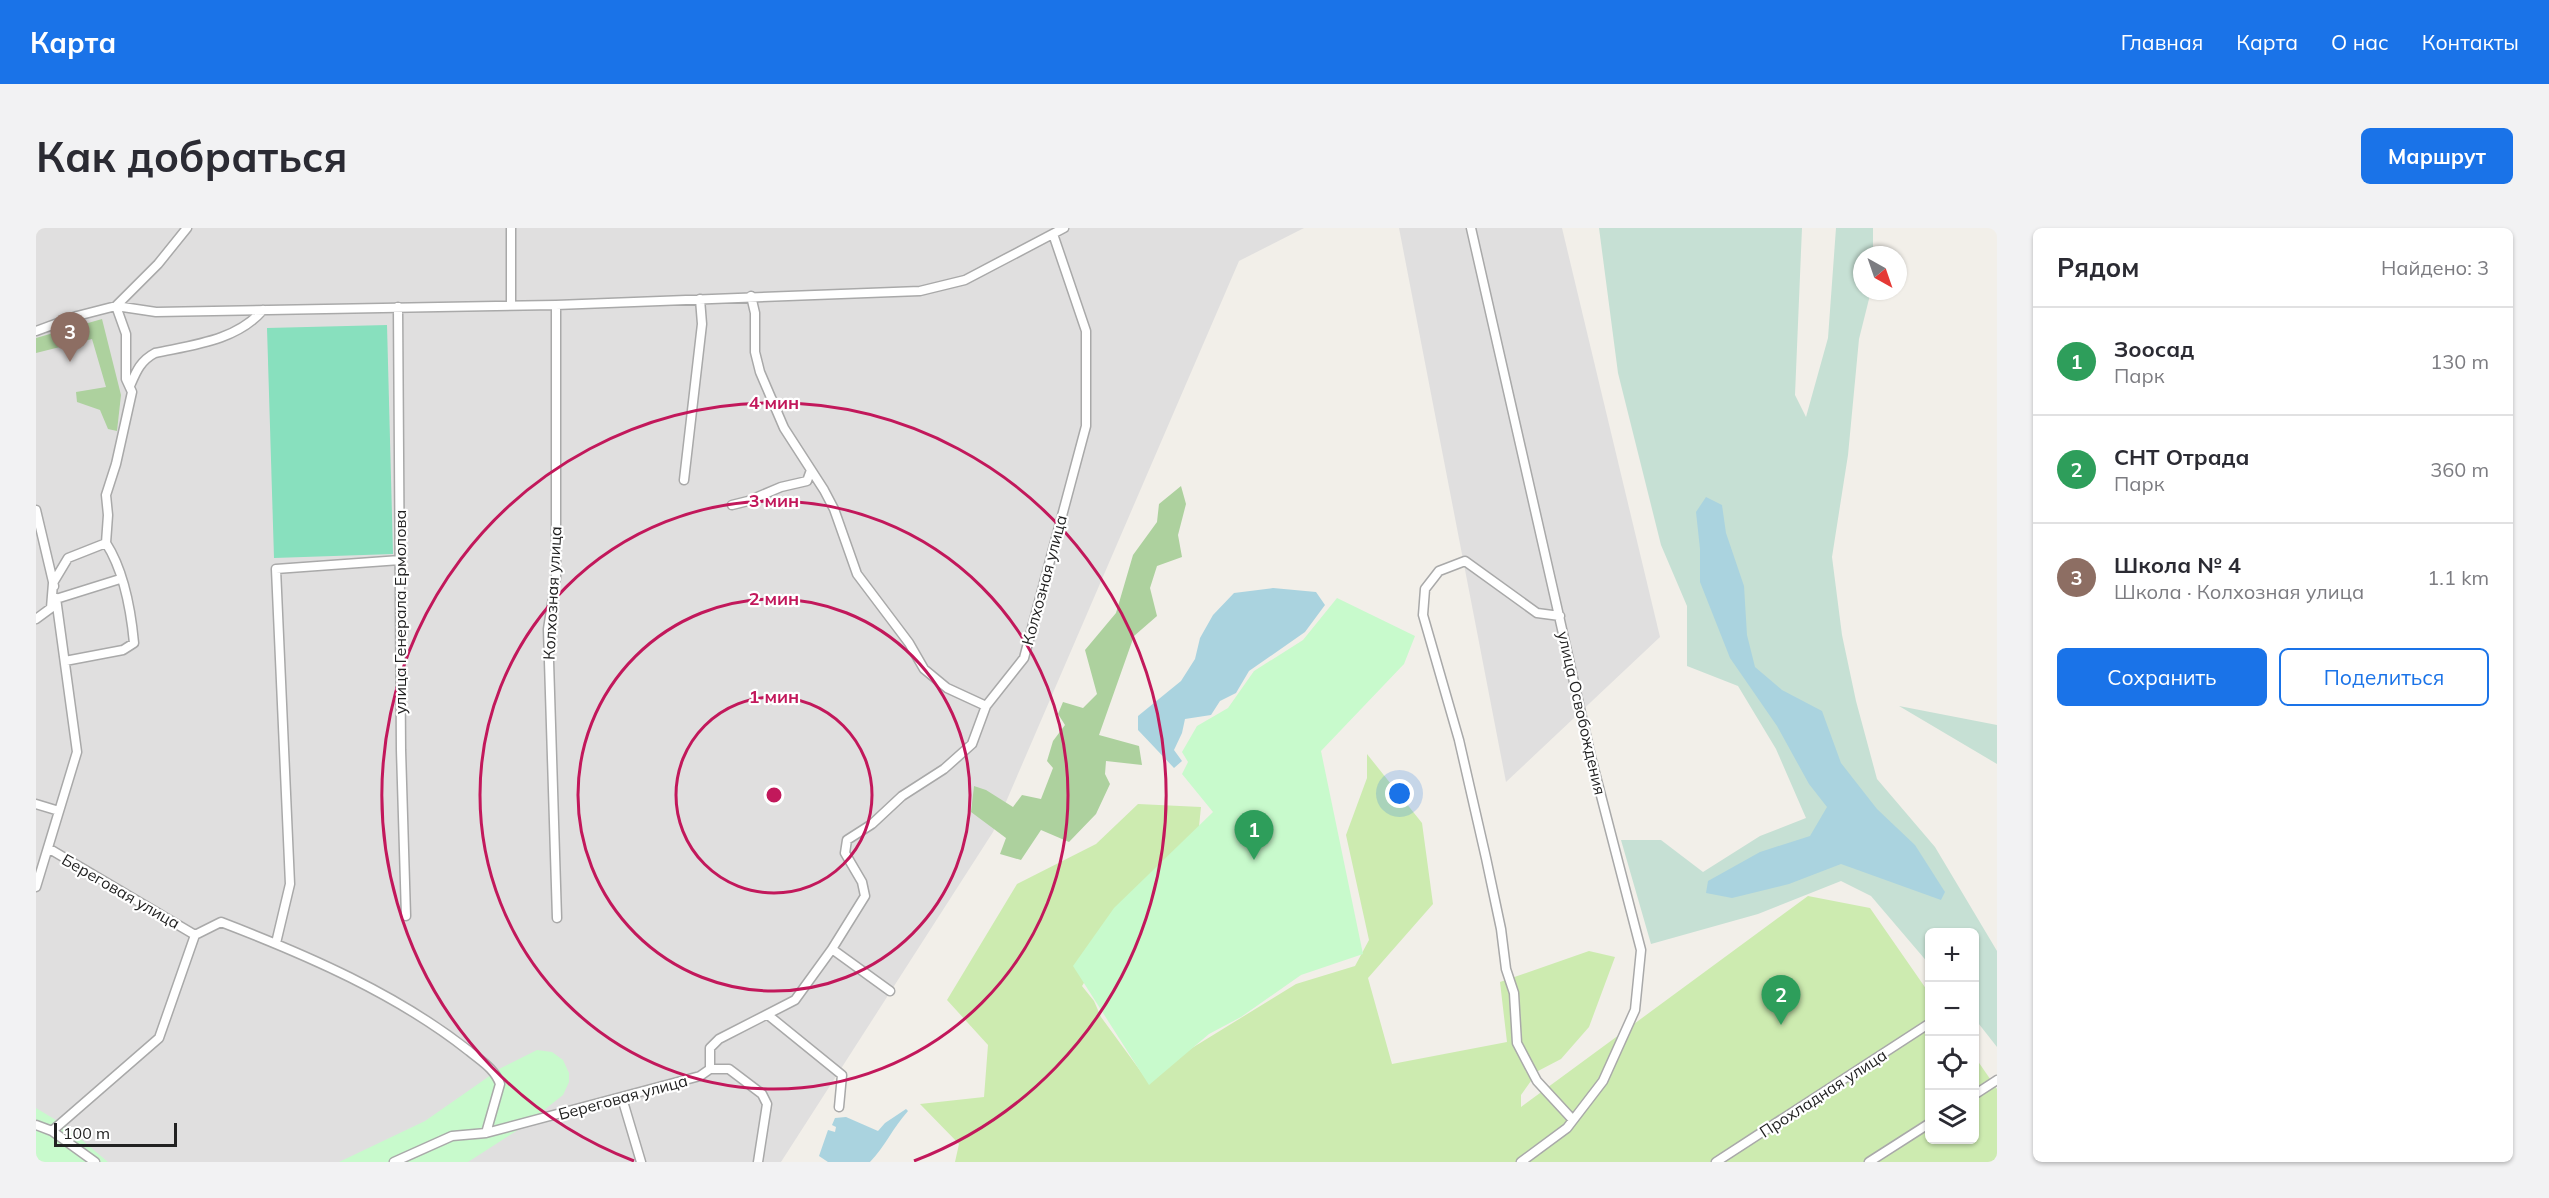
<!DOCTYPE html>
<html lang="ru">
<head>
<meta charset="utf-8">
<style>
  body { margin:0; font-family:Mulish,sans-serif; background:#f2f2f3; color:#2b2b33 }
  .controls { position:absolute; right:18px; bottom:18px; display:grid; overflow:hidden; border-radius:9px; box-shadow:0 2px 4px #0004 }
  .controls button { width:54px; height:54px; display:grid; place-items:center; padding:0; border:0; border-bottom:2px solid #e1e1e2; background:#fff; color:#2b2b33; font:30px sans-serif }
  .compass { position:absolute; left:1817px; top:18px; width:54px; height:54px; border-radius:50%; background:#fff; box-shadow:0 2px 4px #0004; rotate:140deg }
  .scale { position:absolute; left:18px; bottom:15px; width:123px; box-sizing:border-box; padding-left:6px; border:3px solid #222; border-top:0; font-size:16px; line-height:21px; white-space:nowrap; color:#222; -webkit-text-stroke:4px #fff; paint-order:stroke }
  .you { position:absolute; left:1364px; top:566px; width:21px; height:21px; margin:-15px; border:4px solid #fff; border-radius:50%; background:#1a73e8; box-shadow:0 0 0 9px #1a73e833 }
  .badge { display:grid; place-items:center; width:39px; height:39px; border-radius:50%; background:#1a73e8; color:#fff; font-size:20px; font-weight:700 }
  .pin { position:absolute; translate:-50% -50px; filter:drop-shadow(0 2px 3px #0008) }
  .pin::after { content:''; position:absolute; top:32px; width:21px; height:18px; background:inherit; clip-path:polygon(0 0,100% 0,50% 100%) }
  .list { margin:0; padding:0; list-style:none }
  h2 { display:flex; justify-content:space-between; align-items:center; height:78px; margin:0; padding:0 24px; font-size:26px }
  h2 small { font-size:20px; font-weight:400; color:#7c7c81 }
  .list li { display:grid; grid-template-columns:39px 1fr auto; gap:18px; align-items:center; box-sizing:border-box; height:108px; padding:0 24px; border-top:2px solid #e1e1e2 }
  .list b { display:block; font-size:22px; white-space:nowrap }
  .list p { margin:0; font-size:20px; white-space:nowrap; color:#7c7c81 }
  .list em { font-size:20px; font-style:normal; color:#7c7c81 }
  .actions { display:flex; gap:12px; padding:18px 24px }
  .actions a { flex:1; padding:14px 0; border:2px solid #1a73e8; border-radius:9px; text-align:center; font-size:21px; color:#1a73e8 }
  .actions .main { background:#1a73e8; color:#fff }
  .icon { flex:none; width:33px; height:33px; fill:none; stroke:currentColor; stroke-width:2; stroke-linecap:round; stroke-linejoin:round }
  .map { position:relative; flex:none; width:1961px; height:934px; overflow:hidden; border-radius:9px }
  header { display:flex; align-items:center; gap:36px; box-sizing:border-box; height:84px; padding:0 30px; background:#1a73e8; color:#fff }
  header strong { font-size:28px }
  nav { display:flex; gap:33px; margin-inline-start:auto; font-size:21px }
  .intro { display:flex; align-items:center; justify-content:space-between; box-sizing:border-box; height:144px; padding:0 36px }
  h1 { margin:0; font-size:42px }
  .button { padding:15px 27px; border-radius:9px; background:#1a73e8; color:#fff; font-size:21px; font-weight:700 }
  main { display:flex; gap:36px; padding:0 36px }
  aside { flex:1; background:#fff; border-radius:9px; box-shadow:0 2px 4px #0004 }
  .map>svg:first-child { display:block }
  .residential { fill:#e0dfdf }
  .grass { fill:#cdebb0 }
  .forest { fill:#add19e }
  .wetland { fill:#c6e0d4 }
  .park { fill:#c8facc }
  .pitch { fill:#88e0be }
  .water { fill:#aad3df }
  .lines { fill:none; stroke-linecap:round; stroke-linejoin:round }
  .minor-casing { stroke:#a9a9a9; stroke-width:11 }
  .minor { stroke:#fff; stroke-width:8 }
  .ring { fill:none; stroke:#c2185b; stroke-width:3 }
  .labels { text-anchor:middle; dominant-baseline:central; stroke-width:4.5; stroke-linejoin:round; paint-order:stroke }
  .street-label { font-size:16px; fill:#222; stroke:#fff }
  .centre { fill:#c2185b; stroke:#fff; stroke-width:3 }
  .ring-label { font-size:18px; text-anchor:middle; font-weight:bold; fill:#c2185b; stroke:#fff; stroke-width:4.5; stroke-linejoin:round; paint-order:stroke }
</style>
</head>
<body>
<header>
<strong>Карта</strong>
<nav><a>Главная</a><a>Карта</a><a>О нас</a><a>Контакты</a></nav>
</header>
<div class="intro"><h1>Как добраться</h1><a class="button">Маршрут</a></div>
<main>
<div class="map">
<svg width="1961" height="934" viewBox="0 0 1961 934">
  <rect width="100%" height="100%" fill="#f2efe9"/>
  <path class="residential" d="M0 0H1268L1203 33 957 604 745 934H54L0 904Z
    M1363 0H1526L1624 409 1470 554Z"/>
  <path class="grass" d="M1331 526 1386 595 1397 676 1332 750 1356 836 1471 814 1464 754 1553 723 1579 729 1553 799 1525 831 1502 843 1485 867V879L1772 668 1834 680 1893 765 1894 912H1938L1939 829 1961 861V934H919L923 916 884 876 948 869 952 817 911 772 981 656 1060 616 1102 576 1165 579 1160 628 1077 709 1046 758 1058 773 1065 789 1111 852 1143 828 1260 756 1319 738 1333 712 1310 607 1331 550Z"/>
  <path class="forest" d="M66 91 85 167 81 203 72 201 64 182 41 174 40 164 70 159 56 111 0 125V110Z
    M1145 258 1150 276 1142 307 1146 329 1121 338 1114 360 1121 388 1098 408 1063 507 1103 518 1106 537 1070 533 1069 546 1074 556 1060 586 1033 614 1005 602 985 632 964 626 970 610 935 584 938 558 950 562 977 579 986 567 1005 571 1017 540 1011 533 1017 513 1029 497 1022 486 1027 474 1047 480 1061 466 1049 422 1080 385 1097 327 1121 294 1123 276Z"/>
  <path class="wetland" d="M1563 0H1766L1759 167 1770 189 1792 110 1800 0H1837V27H1826V63H1835L1823 111 1812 227 1796 329 1806 407 1820 473 1841 551 1899 619 1961 723V819L1939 791 1938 704H1894L1893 736 1835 668 1805 653 1722 686 1615 716 1585 612H1625L1667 644 1724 608 1770 590 1740 521 1702 458 1651 438V378L1625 317 1582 145Z
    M1863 478 1961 497V536Z"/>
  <path class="park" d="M1301 370 1379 408 1368 436 1285 523 1327 726 1265 747 1205 789 1173 806 1113 857 1037 738 1078 680 1177 584 1146 546 1152 534 1146 524 1161 498 1192 480 1218 443 1267 412Z
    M501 822 516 824 527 832 533 845V854L527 867 488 898 432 934H303L389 893 465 840Z
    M0 880 28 897 72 934H0Z"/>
  <path class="pitch" d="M351 97 357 326 238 330 231 100Z"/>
  <path class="water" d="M1670 269 1686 277 1690 305 1708 358 1711 407 1719 439 1746 462 1786 483 1805 535 1841 581 1879 617 1909 664 1905 672 1805 636 1753 656 1696 670 1670 665 1672 653 1724 624 1774 608 1791 579 1773 556 1741 498 1694 430 1664 354V321L1660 284Z
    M1237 360 1280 364 1289 377 1269 404 1213 443 1200 465 1184 473 1175 487 1149 491 1146 505 1138 522 1146 533 1138 540 1102 502V488L1145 453 1159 431 1164 410 1177 387 1198 365Z
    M870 881 872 883C856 901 850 917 834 934H792L783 928 792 902 799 904 800 899 796 897 799 890 810 889 842 903 849 895Z"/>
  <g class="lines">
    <g class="minor-casing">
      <path id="minor" d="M1435 0 1555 529 1605 722 1599 782 1567 853 1531 900 1485 934
        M715 68 719 85V124L724 144 748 200 788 262 798 281 821 346 873 415 888 441 911 460 950 478
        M475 76V0
        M520 77V350L512 401 521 690
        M362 79 365 522 370 688
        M0 103 41 88 80 78 120 84 520 77 884 63 929 52 1028 0
        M94 158C100 144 104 133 119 125 156 117 200 113 227 82
        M648 252 666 96 664 71
        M696 277 712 273 745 259 771 253 775 242
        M0 282 18 358
        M20 371 84 351
        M1524 388 1501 385 1429 333 1403 343 1389 361 1387 387 1423 512 1450 630 1465 701 1470 741 1478 765 1481 815 1501 853 1537 892
        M0 391 15 380 17 355 32 330 70 315 72 287 70 267 80 236 96 164 90 151V106L80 78 122 36 151 0
        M29 433 87 422 98 415C95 383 88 343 70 315
        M0 576 23 583
        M12 620 159 707 123 810 16 903
        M0 659 41 524 20 370
        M159 707 185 694C271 727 361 766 433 823 445 833 459 841 464 856L450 905
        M240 715 254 656 240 341 364 332
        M796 721 829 668 826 654 809 625 811 612 836 596 866 568 908 541 936 516 950 478 988 430 1050 198V103L1017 6
        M732 787 806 847 803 879
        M674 841H693L726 866 731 876 722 934
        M1938 867 1961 852
        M586 870 605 934
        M0 897 16 903 59 934
        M358 934 416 908 450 905 664 848 674 841V820L683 811 759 772 796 721 854 763
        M1680 934 1894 795
        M1833 934 1894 895"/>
    </g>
    <use href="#minor" class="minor"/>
  </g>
  <g class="ring">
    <circle cx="738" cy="567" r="98"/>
    <circle cx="738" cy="567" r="196"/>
    <circle cx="738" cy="567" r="294"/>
    <path d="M598 933A392 392 0 1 1 878 933"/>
  </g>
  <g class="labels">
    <g class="street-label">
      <text transform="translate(1008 352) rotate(-75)">Колхозная улица</text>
      <text transform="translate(516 365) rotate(-87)">Колхозная улица</text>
      <text transform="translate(364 384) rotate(-90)">улица Генерала Ермолова</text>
      <text transform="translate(1546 485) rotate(77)">улица Освобождения</text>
      <text transform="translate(85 663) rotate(30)">Береговая улица</text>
      <text transform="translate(1787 865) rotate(-33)">Прохладная улица</text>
      <text transform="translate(587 869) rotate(-15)">Береговая улица</text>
    </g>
  </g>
  <circle cx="738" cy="567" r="9" class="centre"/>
  <g class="ring-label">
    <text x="738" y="181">4 мин</text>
    <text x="738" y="279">3 мин</text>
    <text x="738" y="377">2 мин</text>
    <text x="738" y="475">1 мин</text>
  </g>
</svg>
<div class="controls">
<button>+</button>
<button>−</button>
<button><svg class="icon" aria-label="locate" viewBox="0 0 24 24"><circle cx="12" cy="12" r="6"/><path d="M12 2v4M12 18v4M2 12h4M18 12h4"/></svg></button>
<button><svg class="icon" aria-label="layers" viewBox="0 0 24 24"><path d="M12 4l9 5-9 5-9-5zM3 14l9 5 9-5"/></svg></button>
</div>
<svg class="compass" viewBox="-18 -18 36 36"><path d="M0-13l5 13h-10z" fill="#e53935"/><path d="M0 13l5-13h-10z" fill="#7c7c81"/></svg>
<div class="scale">100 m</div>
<div class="you"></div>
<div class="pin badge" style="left:1218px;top:632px;background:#2e9e5b">1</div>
<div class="pin badge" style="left:1745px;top:797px;background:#2e9e5b">2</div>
<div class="pin badge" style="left:34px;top:134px;background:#8d6e63">3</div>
</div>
<aside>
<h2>Рядом<small>Найдено: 3</small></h2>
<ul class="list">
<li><span class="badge" style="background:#2e9e5b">1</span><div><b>Зоосад</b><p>Парк</p></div><em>130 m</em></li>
<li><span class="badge" style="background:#2e9e5b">2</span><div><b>СНТ Отрада</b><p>Парк</p></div><em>360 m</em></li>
<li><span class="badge" style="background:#8d6e63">3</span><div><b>Школа № 4</b><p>Школа · Колхозная улица</p></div><em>1.1 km</em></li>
</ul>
<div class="actions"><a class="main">Сохранить</a><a>Поделиться</a></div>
</aside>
</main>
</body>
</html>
